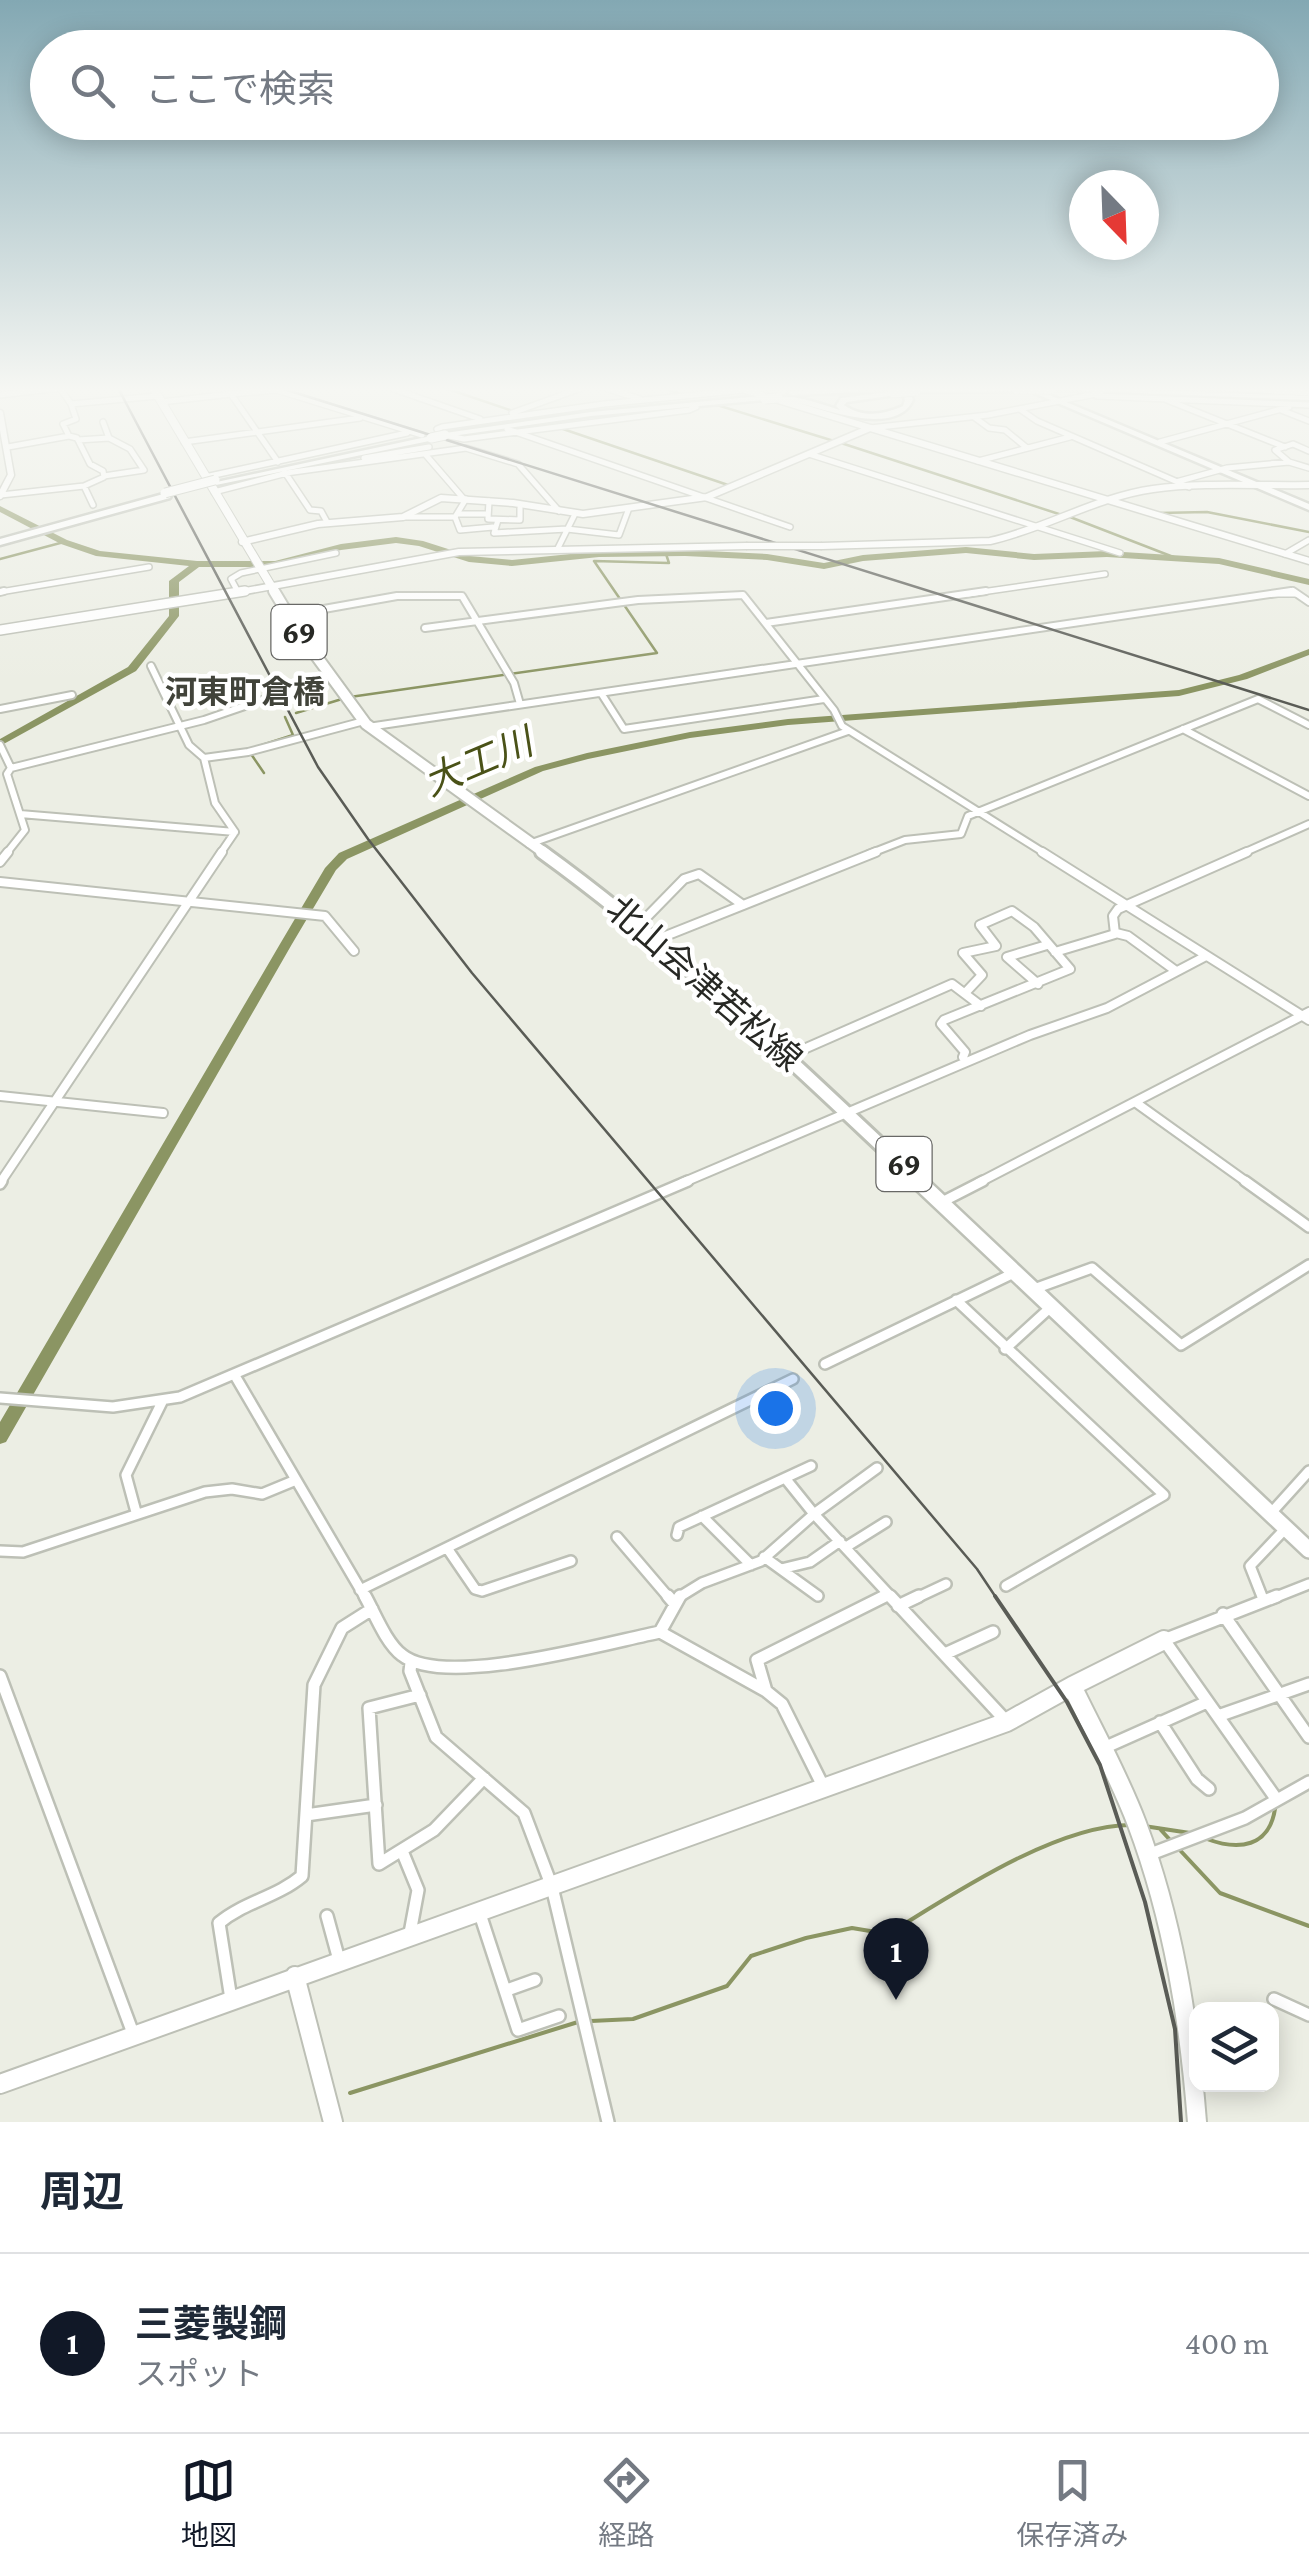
<!DOCTYPE html>
<html lang="ja">
<head>
<meta charset="utf-8">
<style>
  body { margin:0; font-family:"Crimson Pro","Noto Sans JP",serif; background:#f6f6f7; color:#1f2937 }
  .controls { position:absolute; right:30px; bottom:30px; display:grid; overflow:hidden; border-radius:20px; box-shadow:0 5px 25px #0003 }
  .controls button { width:90px; height:90px; display:grid; place-items:center; padding:0; border:0; border-bottom:2px solid #e0e1e3; background:#fff; color:#1f2937; font:50px sans-serif }
  .compass { position:absolute; left:1069px; top:170px; width:90px; height:90px; border-radius:50%; background:#fff; box-shadow:0 5px 25px #0003; rotate:157deg }
  .you { position:absolute; left:775px; top:1408px; width:35px; height:35px; margin:-25px; border:8px solid #fff; border-radius:50%; background:#1a73e8; box-shadow:0 0 0 15px #1a73e833 }
  .badge { display:grid; place-items:center; width:65px; height:65px; border-radius:50%; background:#111827; color:#fff; font-size:32px; font-weight:700 }
  .pin { position:absolute; translate:-50% -82px; filter:drop-shadow(0 2px 5px #0008) }
  .pin::after { content:''; position:absolute; top:52px; width:35px; height:30px; background:inherit; clip-path:polygon(0 0,100% 0,50% 100%) }
  .list { margin:0; padding:0; list-style:none }
  h2 { display:flex; justify-content:space-between; align-items:center; height:130px; margin:0; padding:0 40px; font-size:42px }
  h2 small { font-size:32px; font-weight:400; color:#747a83 }
  .list li { display:grid; grid-template-columns:65px 1fr auto; gap:30px; align-items:center; box-sizing:border-box; height:180px; padding:0 40px; border-top:2px solid #e0e1e3 }
  .list b { display:block; font-size:38px; white-space:nowrap }
  .list p { margin:0; font-size:32px; white-space:nowrap; color:#747a83 }
  .list em { font-size:32px; font-style:normal; color:#747a83 }
  .icon { flex:none; width:55px; height:55px; fill:none; stroke:currentColor; stroke-width:2; stroke-linecap:round; stroke-linejoin:round }
  .map { position:relative; flex:none; width:1309px; height:2122px; overflow:hidden }
  .search { position:absolute; background:#fff; box-shadow:0 5px 25px #0003; left:30px; right:30px; top:30px; height:110px; display:flex; align-items:center; gap:25px; box-sizing:border-box; padding:0 35px; border-radius:55px; color:#747a83; font-size:38px }
  .sheet { height:310px; background:#fff }
  nav { display:flex; justify-content:space-around; align-items:center; box-sizing:border-box; height:140px; border-top:2px solid #e0e1e3; background:#fff; font-size:28px; color:#747a83 }
  nav a { display:grid; justify-items:center; gap:5px }
  nav .on { color:#111827 }
  .map>svg:first-child { display:block }
  .lines { fill:none; stroke-linecap:round; stroke-linejoin:round }
  .stream-far1 { stroke:#8b9563; stroke-width:2.5 }
  .stream { stroke:#8b9563; stroke-width:4 }
  .river { fill:#8b9563; fill-rule:evenodd }
  .street-tunnel { stroke:#c5c6be; stroke-width:5; stroke-dasharray:5 2.5; stroke-linecap:butt }
  .street-far4-casing { stroke:#bdc0b6; stroke-width:8 }
  .street-far3-casing { stroke:#bdc0b6; stroke-width:10 }
  .street-far2-casing { stroke:#bdc0b6; stroke-width:12 }
  .street-far1-casing { stroke:#bdc0b6; stroke-width:14 }
  .street-casing { stroke:#bdc0b6; stroke-width:16 }
  .secondary-far2-casing { stroke:#bdc0b6; stroke-width:9 }
  .secondary-far1-casing { stroke:#bdc0b6; stroke-width:12 }
  .secondary-casing { stroke:#bdc0b6; stroke-width:22 }
  .primary-far3-casing { stroke:#bdc0b6; stroke-width:10 }
  .primary-far2-casing { stroke:#bdc0b6; stroke-width:14 }
  .primary-far1-casing { stroke:#bdc0b6; stroke-width:18 }
  .primary-casing { stroke:#bdc0b6; stroke-width:20 }
  .highway-casing { stroke:#bdc0b6; stroke-width:5 }
  .street-far4 { stroke:#fff; stroke-width:5 }
  .street-far3 { stroke:#fff; stroke-width:6 }
  .street-far2 { stroke:#fff; stroke-width:8 }
  .street-far1 { stroke:#fff; stroke-width:9 }
  .street { stroke:#fff; stroke-width:11 }
  .secondary-far2 { stroke:#fff; stroke-width:6 }
  .secondary-far1 { stroke:#fff; stroke-width:9 }
  .secondary { stroke:#fff; stroke-width:18 }
  .primary-far3 { stroke:#fff; stroke-width:8 }
  .primary-far2 { stroke:#fff; stroke-width:10 }
  .primary-far1 { stroke:#fff; stroke-width:12 }
  .primary { stroke:#fff; stroke-width:15 }
  .highway { fill:#fff; fill-rule:evenodd }
  .rail-far1 { stroke:#5a5c56; stroke-width:2.5 }
  .rail { stroke:#5a5c56; stroke-width:4 }
  .secondary-bridge-casing { stroke:#bdc0b6; stroke-width:9; stroke-linecap:butt }
  .highway-bridge-casing { stroke:#bdc0b6; stroke-width:11; stroke-linecap:butt }
  .secondary-bridge { stroke:#fff; stroke-width:6 }
  .highway-bridge { stroke:#fff; stroke-width:9 }
  .labels { text-anchor:middle; dominant-baseline:central; stroke-width:9; stroke-linejoin:round; paint-order:stroke }
  .shield { fill:#fff; stroke:#686866; stroke-width:2.5 }
  .shield-label { font-size:32px; font-weight:bold; fill:#272824 }
  .far-quarter-label { font-size:32px; font-weight:bold; fill:#41433a; stroke:#fff }
  .street-label { font-size:35px; fill:#272824; stroke:#fff }
  .water-label { font-size:38px; font-style:italic; fill:#4a5218; stroke:#fff }
</style>
</head>
<body>
<div class="map">
<svg width="1309" height="2122" viewBox="0 0 1309 2122">
  <rect width="100%" height="100%" fill="#eceee4"/>
  <g class="lines">
    <path class="stream-far1" d="M282 386 294 390 310 388
      M439 386 510 410
      M657 386 681 394
      M717 405 834 441
      M560 428 728 485
      M841 443 1062 515
      M1158 513 1207 512 1309 532
      M1070 517 1176 558
      M0 559 64 542
      M350 697 657 653 594 561 669 563 666 554
      M296 713 342 699
      M262 745 293 735 285 717
      M251 754 264 773"/>
    <path class="stream" d="M1144 1826 1190 1833
      M1160 1829 1171 1841
      M1207 1839C1239 1851 1269 1847 1275 1809
      M1177 1847 1220 1893 1309 1926
      M591 2021 633 2019 727 1986 751 1956 806 1938 852 1928 888 1934C952 1895 1055 1825 1131 1825
      M350 2093 578 2022"/>
    <path class="river" d="M0 506 67 540 100 551 197 561H275L341 544 396 537 423 541 470 556 512 560 599 551 685 550 767 554 824 563 863 555 966 547 1034 554 1107 551 1219 558 1309 579V585L1219 564 1107 557 1034 560 966 553 863 561 824 569 767 560 685 556 599 557 512 566 469 562 419 546 396 543 341 550 275 567H199L179 582V616L136 671 0 746V739L128 667 169 616V581L189 566 96 556 61 544 0 512Z
      M1309 649V655L1247 679 1179 696 788 725 690 738 588 759 543 771 347 859 336 870 292 944 6 1442 0 1444V1422L280 944 325 868 339 853 535 767 587 753 690 732 788 719 1179 690 1239 675Z"/>
    <path class="street-tunnel" d="M1230 390 1254 399
      M1101 393 1128 386
      M649 402 672 409"/>
    <g class="street-far4-casing">
      <path id="street-far4" d="M287 386H334
        M385 386 480 419
        M599 386 640 399
        M1191 386 1309 393
        M0 395 60 388 71 404 157 396
        M1097 396 1309 405
        M1167 400 1285 447
        M161 402 231 394
        M1021 410 1037 421 1189 487
        M1281 410 1309 421
        M512 413 587 386
        M974 417 989 428 1005 430 1027 448
        M103 422 109 438 130 449 144 470 104 476
        M870 428 988 415 1101 393
        M507 429 790 527
        M439 432 437 429 442 427 604 404 783 386
        M449 436 464 439 689 410 696 407 692 405
        M78 440 109 438
        M184 442 360 418
        M1160 442 1289 407
        M8 447 69 436 63 424 76 419 71 404
        M1309 451 1293 444 1275 450 1289 462 1309 468
        M425 454 463 498
        M809 454 1120 553
        M364 458 429 447
        M978 461 1070 437
        M278 462 231 394 277 390 422 435
        M284 471 310 510 321 511 327 522
        M286 473 466 448 518 464 559 511
        M205 477 407 433
        M1176 482 1227 468 1289 462
        M84 486 93 505
        M214 492 287 473
        M1 495 84 486 104 477 103 471 90 464 77 438 69 436
        M466 499 455 517 460 530 493 527
        M489 501 488 519 520 520V508
        M457 514H487
        M403 517H455
        M498 520 494 533 567 529 619 535 629 508
        M558 548 575 514
        M1285 554 1309 540
        M0 592 149 567
        M238 592 231 579 241 573 336 553
        M968 594 1105 574
        M1274 594H1297"/>
    </g>
    <g class="street-far3-casing">
      <path id="street-far3" d="M1293 591 1309 602
        M0 592 4 591
        M290 615 397 596H462L514 683 520 704
        M766 623 986 591
        M425 628 638 600 743 595 834 710 842 726 1046 854
        M151 666 189 745 204 758 248 752 364 721
        M601 693 624 729 824 699
        M0 709 72 695
        M368 727 1291 591
        M1183 729 1309 796
        M0 745 11 768 7 774 25 830 6 854
        M204 758 215 803 235 832 220 854
        M11 768 204 720 274 696
        M20 814 235 832
        M529 844 848 731
        M869 854 905 840 961 834 968 816 1258 699 1309 725
        M1241 854 1309 824"/>
    </g>
    <g class="street-far2-casing">
      <path id="street-far2" d="M1042 852 1309 1020
        M0 862 8 852
        M0 882 325 916 354 951
        M640 924 684 879 699 874 743 905
        M1116 933 1128 936 1176 971
        M658 939 876 852
        M1055 952 1115 934 1113 916 1118 909 1247 852
        M1038 984 1007 957 1047 945
        M788 1056 952 984 981 1006
        M963 1057 965 1052 941 1024 944 1020 1070 969 1034 927 1012 911 980 925 996 946 963 953 982 975 966 992
        M0 1096 163 1113
        M1135 1102 1248 1183
        M0 1183 222 852
        M682 1183 1030 1035 1107 1008 1206 956
        M978 1183 1309 1012"/>
    </g>
    <g class="street-far1-casing">
      <path id="street-far1" d="M1245 1181 1309 1227
        M0 1184 2 1181
        M942 1202 983 1181
        M1034 1289 1092 1268 1181 1345 1309 1265
        M956 1300 1164 1495 1006 1586
        M1005 1349 1052 1306
        M825 1364 1016 1272
        M234 1374 366 1599
        M0 1398 113 1407 180 1397 688 1181
        M785 1478 814 1514 877 1468
        M136 1512 126 1475 162 1402
        M1271 1513 1309 1471
        M702 1516 751 1565
        M677 1535 679 1527 811 1466
        M617 1537 670 1599
        M846 1547 886 1522
        M447 1548 475 1589 482 1591 571 1561
        M0 1551 23 1552 205 1492 232 1489 262 1494 296 1480
        M764 1557 818 1596
        M781 1569 810 1562 840 1541
        M360 1590 793 1379
        M676 1599 702 1583 761 1561 814 1514 893 1599
        M880 1599 887 1595
        M914 1599 946 1584
        M1263 1599 1250 1566 1286 1528
        M1271 1599 1309 1584"/>
    </g>
    <g class="street-casing">
      <path id="street" d="M365 1596C375 1614 386 1643 402 1655 444 1689 605 1643 660 1632L680 1596
        M668 1596 674 1603
        M890 1596 1007 1722
        M898 1606 919 1596
        M1223 1614 1309 1737
        M660 1632 766 1691 782 1704 823 1786
        M947 1653 993 1632
        M411 1663 410 1671 436 1737 524 1813 552 1887 608 2122
        M0 1676 134 2036
        M766 1691 757 1660 885 1596
        M420 1695 369 1708 379 1864 434 1830 484 1778
        M1218 1716 1309 1684
        M1160 1722 1197 1779 1209 1789
        M1106 1747 1207 1702
        M1277 1800 1164 1640 1277 1596
        M306 1815 376 1805
        M402 1851 418 1890 410 1933
        M1148 1855 1245 1818 1309 1782
        M480 1914 518 2030 559 2016
        M327 1916 339 1960
        M507 1990 535 1980
        M231 1999 219 1923C244 1902 277 1897 302 1876L314 1685 342 1628 372 1609
        M1274 1999 1309 2015"/>
    </g>
    <g class="secondary-far2-casing">
      <path id="secondary-far2" d="M732 386 1309 561
        M0 413 11 475 0 496
        M242 542 318 524 403 517 441 498 513 503 583 514 707 497 870 428
        M822 546 990 541C1045 529 1096 497 1153 489 1203 482 1258 486 1309 485
        M229 594 459 552 746 546"/>
    </g>
    <g class="secondary-far1-casing">
      <path id="secondary-far1" d="M0 630 245 591"/>
    </g>
    <g class="secondary-casing">
      <path id="secondary" d="M1164 1640 1072 1686C1094 1732 1119 1776 1137 1824 1173 1920 1189 2020 1197 2122
        M295 1976 333 2122
        M0 2084 1007 1722 1072 1686"/>
    </g>
    <g class="primary-far3-casing">
      <path id="primary-far3" d="M152 386 276 594"/>
    </g>
    <g class="primary-far2-casing">
      <path id="primary-far2" d="M274 591 298 631 366 724 546 854"/>
    </g>
    <g class="primary-far1-casing">
      <path id="primary-far1" d="M542 852C679 951 798 1068 921 1183"/>
    </g>
    <g class="primary-casing">
      <path id="primary" d="M918 1181 1309 1550"/>
    </g>
    <g class="highway-casing">
      <path id="highway" d="M899 386H907L913 400C897 435 833 412 806 405 795 402 784 401 774 398 794 393 820 404 840 410L836 406 841 398 896 391V395L847 402 844 405C863 418 882 415 903 406L905 400Z
        M1028 386 1309 504V510L1020 387Z
        M1038 386 1309 396V400L1041 389Z
        M1017 387H1020V391L915 392 911 390 915 388Z
        M855 388H858V392L792 395 788 393 792 391Z
        M761 396H764V400L591 416 445 437 441 435 445 433 591 412Z
        M431 436 435 438 434 440 216 485 212 483Z
        M167 493 171 496 170 498 0 545V539Z"/>
    </g>
    <use href="#street-far4" class="street-far4"/>
    <use href="#street-far3" class="street-far3"/>
    <use href="#street-far2" class="street-far2"/>
    <use href="#street-far1" class="street-far1"/>
    <use href="#street" class="street"/>
    <use href="#secondary-far2" class="secondary-far2"/>
    <use href="#secondary-far1" class="secondary-far1"/>
    <use href="#secondary" class="secondary"/>
    <use href="#primary-far3" class="primary-far3"/>
    <use href="#primary-far2" class="primary-far2"/>
    <use href="#primary-far1" class="primary-far1"/>
    <use href="#primary" class="primary"/>
    <use href="#highway" class="highway"/>
    <path class="rail-far1" d="M117 386 318 767 368 839 472 973 977 1569 997 1599
      M274 386 1309 710"/>
    <path class="rail" d="M995 1596 1067 1702 1100 1765 1145 1902 1175 2029 1181 2122"/>
    <g class="secondary-bridge-casing">
      <path id="secondary-bridge" d="M746 546H822"/>
    </g>
    <g class="highway-bridge-casing">
      <path id="highway-bridge" d="M1017 389H1050
        M893 393 916 391
        M765 399 778 398
        M431 438 445 435
        M165 493 215 480"/>
    </g>
    <use href="#secondary-bridge" class="secondary-bridge"/>
    <use href="#highway-bridge" class="highway-bridge"/>
  </g>
  <linearGradient id="sky" x2="0" y2="1"><stop stop-color="#83a8b3"/><stop offset="0.57" stop-color="#f6f7f3"/><stop offset="1" stop-color="#f6f7f3" stop-opacity="0"/></linearGradient>
  <rect width="1309" height="683" fill="url(#sky)"/>
  <g class="labels">
    <g class="shield">
      <rect x="271.5" y="605" width="55" height="54" rx="8"/>
      <rect x="876.5" y="1137" width="55" height="54" rx="8"/>
    </g>
    <g class="shield-label">
      <text x="299" y="632">69</text>
      <text x="904" y="1164">69</text>
    </g>
    <g class="far-quarter-label">
      <text x="245" y="692">河東町倉橋</text>
    </g>
    <g class="street-label">
      <text transform="translate(704 984) rotate(41)">北山会津若松線</text>
    </g>
    <g class="water-label">
      <text transform="translate(478 762) rotate(-23)">大工川</text>
    </g>
  </g>
</svg>
<div class="controls">
<button><svg class="icon" aria-label="layers" viewBox="0 0 24 24"><path d="M12 4l9 5-9 5-9-5zM3 14l9 5 9-5"/></svg></button>
</div>
<svg class="compass" viewBox="-18 -18 36 36"><path d="M0-13l5 13h-10z" fill="#e53935"/><path d="M0 13l5-13h-10z" fill="#747a83"/></svg>
<div class="you"></div>
<div class="pin badge" style="left:896px;top:2000px">1</div>
<div class="search"><svg class="icon" aria-label="search" viewBox="0 0 24 24"><circle cx="10" cy="10" r="6"/><path d="M15 15l6 6"/></svg>ここで検索</div>
</div>
<section class="sheet">
<h2>周辺<small></small></h2>
<ul class="list">
<li><span class="badge">1</span><div><b>三菱製鋼</b><p>スポット</p></div><em>400 m</em></li>
</ul>
</section>
<nav>
<a class="on"><svg class="icon" aria-label="map" viewBox="0 0 24 24"><path d="M3 6l6-2 6 2 6-2v14l-6 2-6-2-6 2zM9 4v14M15 6v14"/></svg>地図</a>
<a><svg class="icon" aria-label="directions" viewBox="0 0 24 24"><path d="M12 3l9 9-9 9-9-9zM9 14v-3h6M13 9l2 2-2 2"/></svg>経路</a>
<a><svg class="icon" aria-label="saved" viewBox="0 0 24 24"><path d="M7 4h10v16l-5-4-5 4z"/></svg>保存済み</a>
</nav>
</body>
</html>
